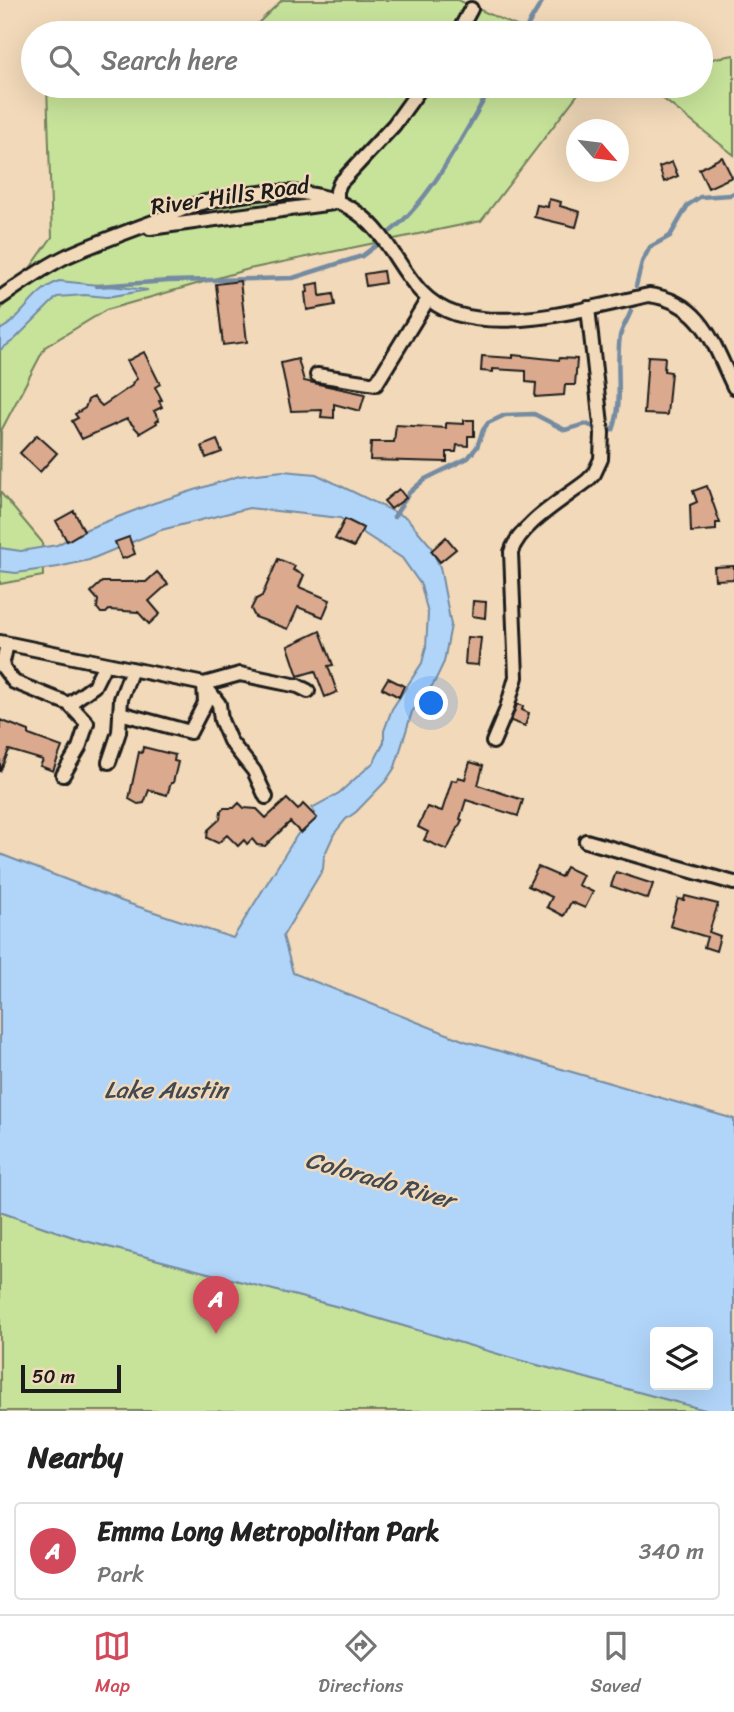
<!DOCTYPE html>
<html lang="en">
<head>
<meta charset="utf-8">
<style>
  body { margin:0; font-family:Sriracha,sans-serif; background:#f6f6f6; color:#222 }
  .controls { position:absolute; right:21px; bottom:21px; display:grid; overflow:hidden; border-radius:7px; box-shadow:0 7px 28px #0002 }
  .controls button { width:63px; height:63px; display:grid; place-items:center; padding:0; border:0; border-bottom:2px solid #e0e0e0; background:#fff; color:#222; font:35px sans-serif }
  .compass { position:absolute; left:566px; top:119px; width:63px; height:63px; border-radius:50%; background:#fff; box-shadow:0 7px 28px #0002; rotate:118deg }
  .scale { position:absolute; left:21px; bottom:18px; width:100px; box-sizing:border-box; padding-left:7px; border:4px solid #1c1c1c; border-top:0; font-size:19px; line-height:24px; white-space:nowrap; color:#1c1c1c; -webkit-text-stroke:5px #f1d9b9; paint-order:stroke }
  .you { position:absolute; left:432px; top:704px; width:24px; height:24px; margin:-18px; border:5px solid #fff; border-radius:50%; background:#1a73e8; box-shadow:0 0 0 10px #1a73e833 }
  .badge { display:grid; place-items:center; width:46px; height:46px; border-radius:50%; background:#d1495b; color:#fff; font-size:23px; font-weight:700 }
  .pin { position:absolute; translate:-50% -58px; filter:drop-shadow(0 2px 4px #0008) }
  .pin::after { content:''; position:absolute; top:37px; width:24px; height:21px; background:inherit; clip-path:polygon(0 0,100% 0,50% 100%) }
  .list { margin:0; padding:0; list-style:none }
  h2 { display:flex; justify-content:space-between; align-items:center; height:91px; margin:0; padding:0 28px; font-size:30px }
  h2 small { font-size:23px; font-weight:400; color:#767676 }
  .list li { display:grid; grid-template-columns:46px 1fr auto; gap:21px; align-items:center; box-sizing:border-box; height:98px; margin:0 14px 14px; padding:0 14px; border:2px solid #e0e0e0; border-radius:7px }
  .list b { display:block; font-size:26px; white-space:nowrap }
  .list p { margin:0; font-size:23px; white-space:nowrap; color:#767676 }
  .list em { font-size:23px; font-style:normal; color:#767676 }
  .icon { flex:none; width:38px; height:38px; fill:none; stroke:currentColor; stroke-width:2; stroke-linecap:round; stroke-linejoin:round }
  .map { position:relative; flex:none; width:734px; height:1411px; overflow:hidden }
  .search { position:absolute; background:#fff; box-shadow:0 7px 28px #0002; left:21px; right:21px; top:21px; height:77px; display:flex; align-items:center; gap:18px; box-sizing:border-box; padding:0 24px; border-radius:38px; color:#767676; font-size:26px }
  .sheet { height:203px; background:#fff }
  nav { display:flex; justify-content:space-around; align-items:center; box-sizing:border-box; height:98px; border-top:2px solid #e0e0e0; background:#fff; font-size:19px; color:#767676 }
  nav a { display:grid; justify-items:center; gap:4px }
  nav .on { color:#d1495b }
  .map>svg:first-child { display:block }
  .green { fill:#c7e39a; stroke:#72805b; stroke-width:2 }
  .water { fill:#b1d5f9; stroke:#758ba1; stroke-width:2; fill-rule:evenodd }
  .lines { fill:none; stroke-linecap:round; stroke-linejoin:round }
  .stream { stroke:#758ba1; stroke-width:4.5 }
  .building { fill:#dbaa8e; stroke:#1c1c1c; stroke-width:2 }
  .minor-casing { stroke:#1c1c1c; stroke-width:18 }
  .minor { stroke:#f1d9b9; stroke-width:12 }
  .labels { text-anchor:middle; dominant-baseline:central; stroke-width:5; stroke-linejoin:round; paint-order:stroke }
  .street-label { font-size:23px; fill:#1c1c1c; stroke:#f1d9b9 }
  .water-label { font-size:24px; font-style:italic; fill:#414a53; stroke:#f1d9b9 }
</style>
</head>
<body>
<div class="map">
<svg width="734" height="1411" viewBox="0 0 734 1411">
  <rect width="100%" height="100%" fill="#f1d9b9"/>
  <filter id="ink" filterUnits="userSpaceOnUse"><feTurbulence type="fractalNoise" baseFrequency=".0143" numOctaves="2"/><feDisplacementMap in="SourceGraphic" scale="14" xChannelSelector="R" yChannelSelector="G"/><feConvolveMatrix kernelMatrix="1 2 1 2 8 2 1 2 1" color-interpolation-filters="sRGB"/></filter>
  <g filter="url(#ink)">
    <path class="green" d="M282 0H458L532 33H248Z
      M734 55V155L647 86H701V61Z
      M47 86H584L481 221 249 269 106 310 45 347 1 431 0 492 42 542 43 576 0 584V311L52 237Z
      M0 1212 82 1240 343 1308 519 1360 711 1411H0Z"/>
    <path class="water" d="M59 281 148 290 107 297 85 295 57 297 14 340 0 350V330C25 316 31 292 59 281Z
      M283 471 316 474 407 518 430 545 440 567 451 625 444 662 434 683 412 712 395 767 386 781 356 812 346 819 334 834 324 856 323 869 283 936 293 973 465 1041 734 1119V1411H709L519 1360 343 1308 82 1240 0 1212V854L124 902 233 938 297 835 315 814 312 808 339 793 374 762 384 742V731L392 709 422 663 426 647 428 614 421 585 402 558 340 518 249 508 161 530 89 560 58 567 16 573 0 571V548L21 551 57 545 87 529 154 503 239 476ZM655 1332H708V1385H655Z"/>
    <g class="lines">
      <path class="stream" d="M523 33 543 0
        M391 231C432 199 465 131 492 86
        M97 286 169 281 293 278 362 256 378 244
        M636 286 642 262 650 247 670 236 688 205 700 197 730 195 734 193
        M607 431 613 430C624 401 615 367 620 336 622 328 628 319 631 311
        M394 517 409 493 425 479 468 458 477 447 483 430 488 423 505 415 534 414 565 430 586 424 596 428"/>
    </g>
    <path class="building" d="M722 157 732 177 708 188 699 169Z
      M672 162 678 176 664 182 659 167Z
      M549 199 561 202 560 206 580 212 576 227 534 217 537 205 548 207Z
      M383 271 385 283 366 286 364 274Z
      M240 281 247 342 223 345 216 284Z
      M319 283 320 296 333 294 335 305 307 310 305 293 308 292 307 285Z
      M144 352 160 384 155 387 162 400 159 401 162 407 154 411 159 420 156 421 157 423 140 433 127 419 82 439 72 421 78 418 75 414 85 408 88 400 93 397 102 406 133 385 132 383 137 379 127 361Z
      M513 355 559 360 560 358 577 359 575 385H565L564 395 535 397 536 383 526 382V371L493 369V372L481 371 482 356 513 358Z
      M648 356 665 357 664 371 671 372 667 415 644 414Z
      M298 359 304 381 365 394 360 411 334 404V418L321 417 322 410 291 411 281 363Z
      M464 420H474V436H468V446L457 445 456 452H447V462L370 460 371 442H394L396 425 446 428V423L464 424Z
      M37 435 57 453 40 472 20 453Z
      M217 440 222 452 206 458 202 446Z
      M707 486 720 523H716V530L691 532 690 505 697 502 693 491Z
      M399 489 406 498 391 509 384 501Z
      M74 511 84 531 67 541 56 521Z
      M345 519 363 528 354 547 335 539Z
      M129 537 135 554 122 559 115 542Z
      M446 537 456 549 440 562 431 551Z
      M278 559 295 566 293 570 304 575 299 587 330 600 323 617 298 607 288 629 255 617 251 609 256 599 262 596Z
      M734 566V579L715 580 714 567Z
      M157 572 168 584 149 601 160 614 149 624 138 612 109 610 106 613H101L97 608 98 600 91 592 102 582H146Z
      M473 601 486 602 485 618 472 616Z
      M320 631 333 665 328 666 337 692 325 697 315 671 298 676 288 646Z
      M467 637 481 638 478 665 465 664Z
      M388 678 404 686 399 697 382 688Z
      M517 704 523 706 522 710 529 713 525 726 511 721Z
      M0 720 29 731V735L62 747 53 771 40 766 43 760 9 750 0 772Z
      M143 747 175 755 174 761 178 762 173 783H171L167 795 149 790 144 803 138 804 129 799 139 752 142 753Z
      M470 762 483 766 478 785 523 800 518 816 466 800 460 819 462 820 447 850 424 840 428 832 418 827 427 807 442 811 452 780 457 781 458 777 465 779Z
      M287 799 298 810 303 804 317 818 301 833 290 822 265 846 257 845 252 839 247 844 244 840 238 846 227 835 218 843 207 838 208 830 220 819 221 811 224 808H234L239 803 244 808 257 809 266 818Z
      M538 867 561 877 566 867 583 875 578 885 593 892 585 908 571 902 564 916 547 907 552 897 528 886Z
      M616 872 653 884 648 899 611 886Z
      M685 896 718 904 709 932 720 936 716 951 704 947 707 937 670 926 678 899 684 900Z"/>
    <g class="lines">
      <g class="minor-casing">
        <path id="minor" d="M458 33 471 9
          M337 202V191L340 183 394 125 422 86
          M150 228 333 203
          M0 298C22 283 44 267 67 256 96 243 126 232 156 221 172 214 188 206 205 202 252 191 318 183 359 214 399 243 404 297 456 314 513 331 593 307 649 295 703 302 713 344 734 387
          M317 375 376 384 428 299
          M0 642 204 684 240 674 298 686 308 691
          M7 644 2 666 14 682 69 704 94 686 105 664
          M204 684 219 704 221 720 230 741 254 771 266 797
          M120 713 190 732 205 703 204 685
          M493 742 506 711 516 677 511 552C520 524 564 499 587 481L594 474 601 459 602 433 588 308
          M109 762 119 732 121 699 132 669
          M63 775 79 748 87 723 69 704
          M586 841 734 883"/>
      </g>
      <use href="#minor" class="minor"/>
    </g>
  </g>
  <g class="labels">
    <g class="street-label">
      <text transform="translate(230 196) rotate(-8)">River Hills Road</text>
    </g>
    <g class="water-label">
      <text x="166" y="1090">Lake Austin</text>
      <text transform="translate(380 1180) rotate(16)">Colorado River</text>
    </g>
  </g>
</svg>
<div class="controls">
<button><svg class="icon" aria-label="layers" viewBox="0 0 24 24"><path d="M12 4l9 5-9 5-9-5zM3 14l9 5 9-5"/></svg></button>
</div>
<svg class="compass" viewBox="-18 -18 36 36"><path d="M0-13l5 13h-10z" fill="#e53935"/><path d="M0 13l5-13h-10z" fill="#767676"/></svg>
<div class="scale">50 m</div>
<div class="you"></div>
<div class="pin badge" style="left:216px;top:1334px">A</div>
<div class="search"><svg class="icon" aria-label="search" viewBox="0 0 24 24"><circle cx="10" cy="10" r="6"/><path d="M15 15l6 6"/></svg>Search here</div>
</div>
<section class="sheet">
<h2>Nearby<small></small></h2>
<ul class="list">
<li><span class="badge">A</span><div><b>Emma Long Metropolitan Park</b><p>Park</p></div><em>340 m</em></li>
</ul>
</section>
<nav>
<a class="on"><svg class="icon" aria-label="map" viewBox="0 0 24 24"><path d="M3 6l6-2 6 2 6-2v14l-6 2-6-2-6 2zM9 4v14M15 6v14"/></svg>Map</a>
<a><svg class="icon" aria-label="directions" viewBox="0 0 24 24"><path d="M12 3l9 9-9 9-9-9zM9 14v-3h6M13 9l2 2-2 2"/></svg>Directions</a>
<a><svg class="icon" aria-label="saved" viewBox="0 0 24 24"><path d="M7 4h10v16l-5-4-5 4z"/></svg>Saved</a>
</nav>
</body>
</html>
